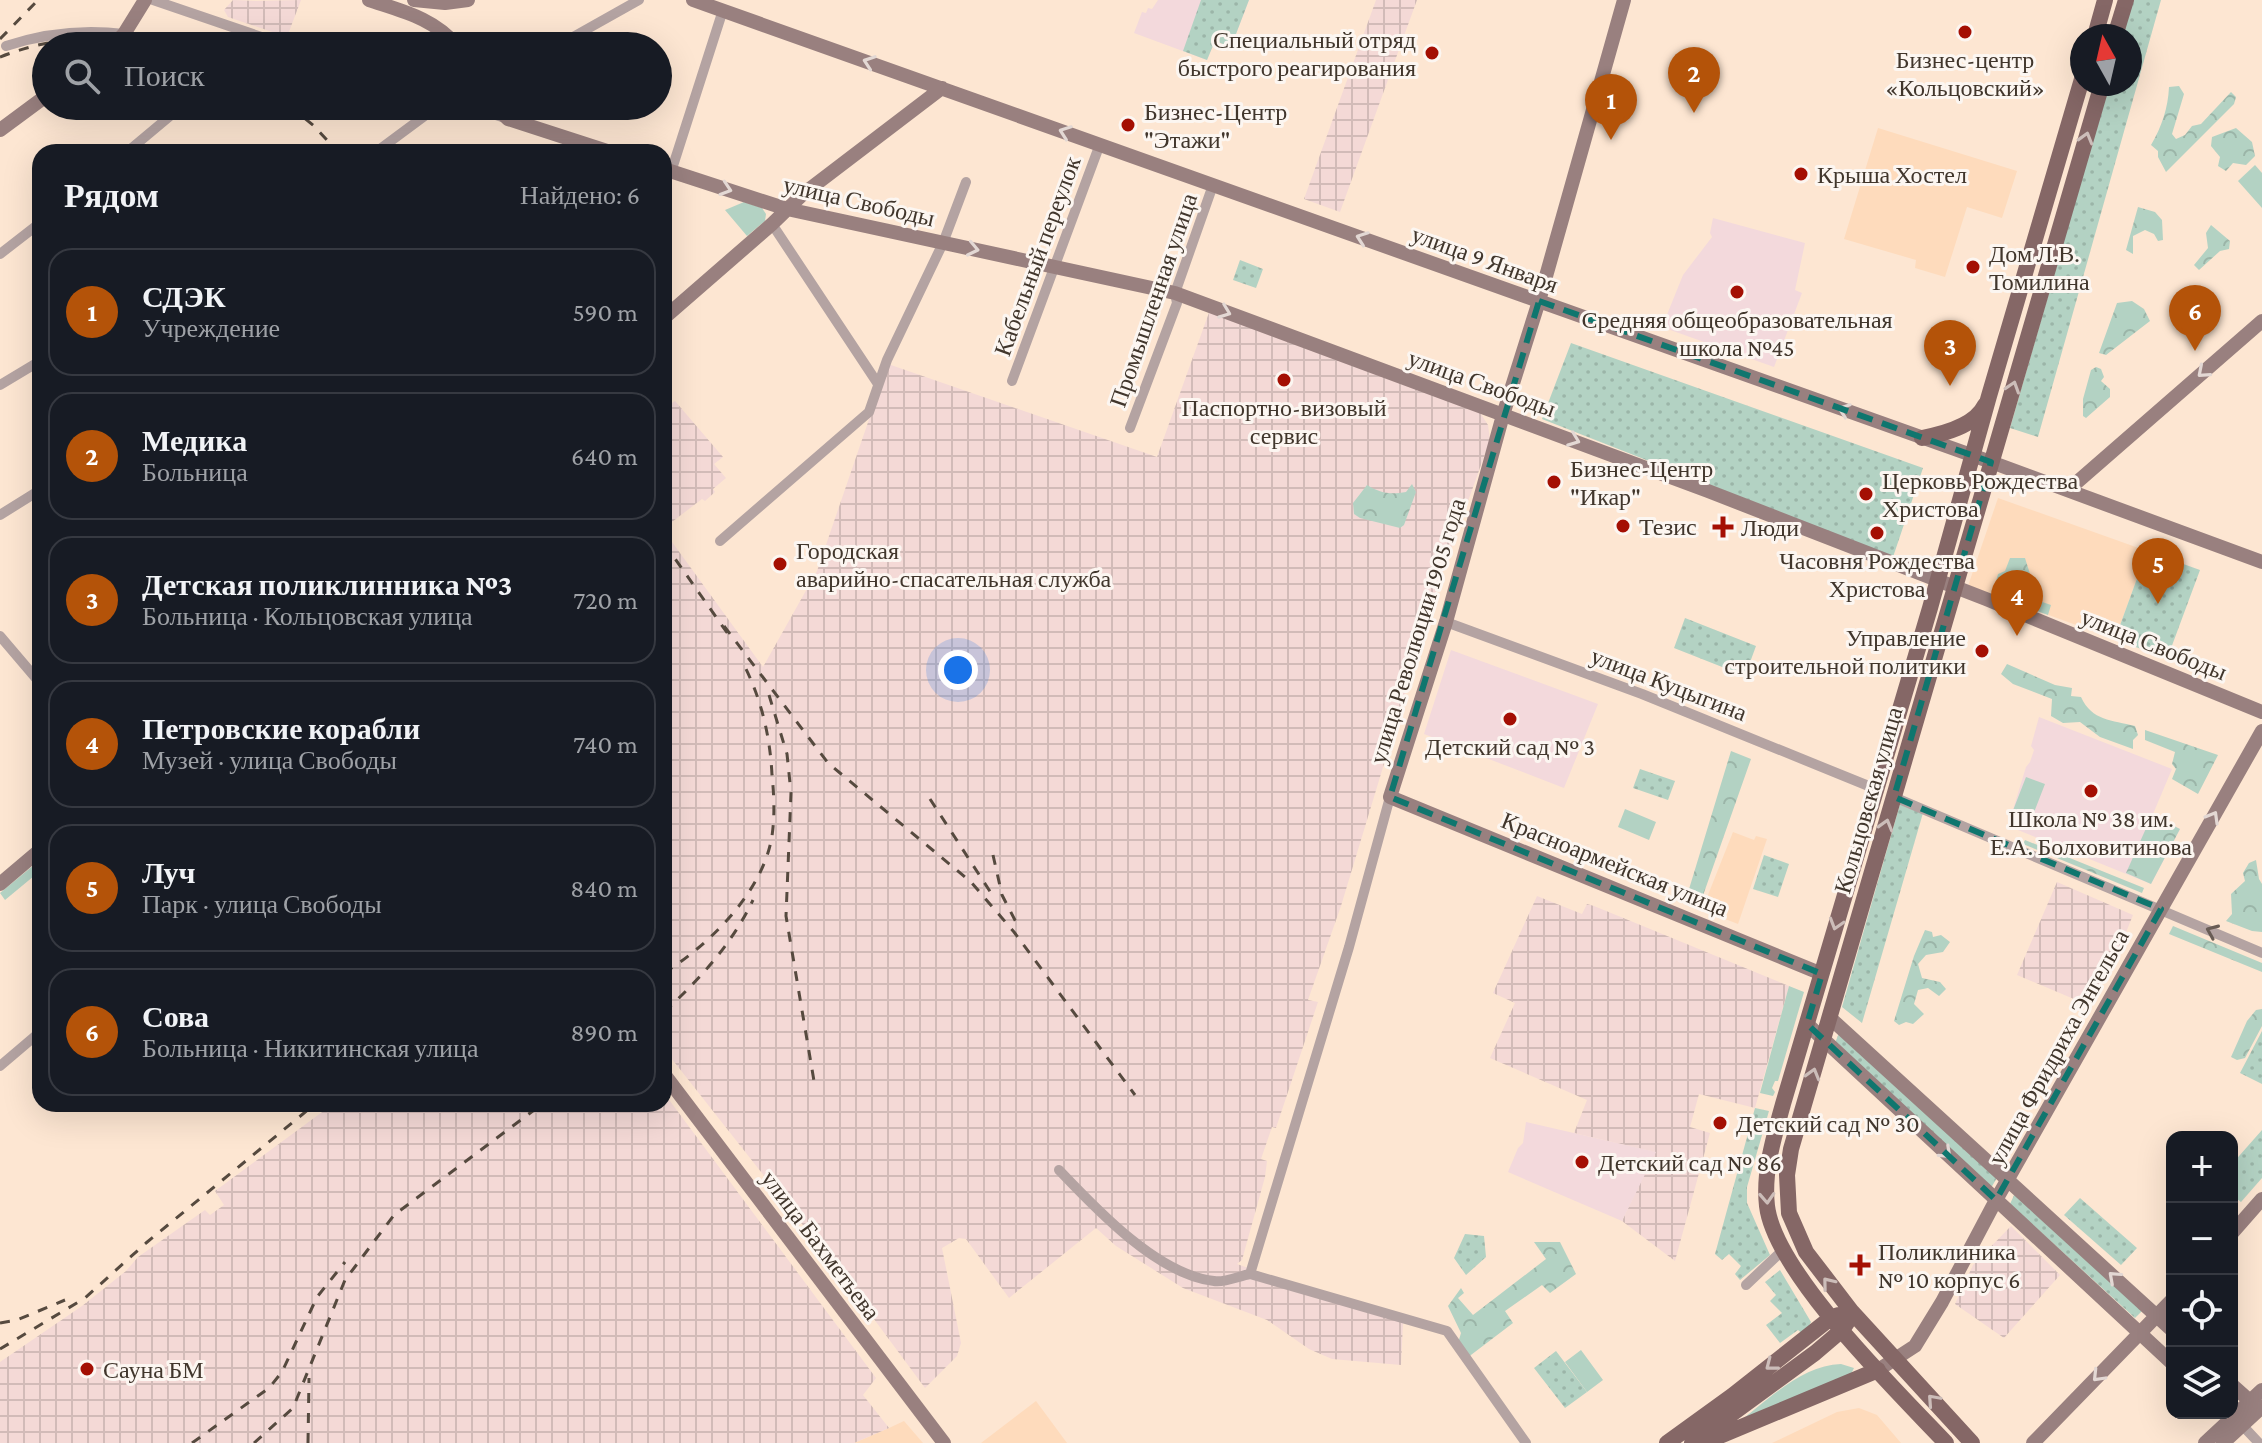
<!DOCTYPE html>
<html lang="ru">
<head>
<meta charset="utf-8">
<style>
  body { margin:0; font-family:"Crimson Pro",serif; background:#242831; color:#f1f3f6 }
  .controls { position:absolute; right:24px; bottom:24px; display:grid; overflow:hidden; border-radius:16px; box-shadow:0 8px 32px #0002 }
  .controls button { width:72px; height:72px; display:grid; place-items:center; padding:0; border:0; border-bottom:2px solid #363941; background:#171b24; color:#f1f3f6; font:40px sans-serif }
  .compass { position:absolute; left:2070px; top:24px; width:72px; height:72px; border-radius:50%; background:#171b24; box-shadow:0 8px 32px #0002; rotate:352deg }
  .you { position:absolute; left:958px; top:670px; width:28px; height:28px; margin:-20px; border:6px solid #fff; border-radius:50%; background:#1a73e8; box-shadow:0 0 0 12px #1a73e833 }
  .badge { display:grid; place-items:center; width:52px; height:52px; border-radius:50%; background:#b45309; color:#fff; font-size:26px; font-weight:700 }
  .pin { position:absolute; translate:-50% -66px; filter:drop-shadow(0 2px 4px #0008) }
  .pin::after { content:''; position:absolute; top:42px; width:28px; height:24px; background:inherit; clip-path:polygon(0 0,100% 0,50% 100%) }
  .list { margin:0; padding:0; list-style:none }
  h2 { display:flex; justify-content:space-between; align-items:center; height:104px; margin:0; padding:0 32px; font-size:34px }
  h2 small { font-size:26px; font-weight:400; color:#9ea1a6 }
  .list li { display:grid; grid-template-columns:52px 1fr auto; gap:24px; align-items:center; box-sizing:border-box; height:128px; margin:0 16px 16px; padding:0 16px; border:2px solid #363941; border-radius:24px }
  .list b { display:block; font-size:30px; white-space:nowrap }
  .list p { margin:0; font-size:26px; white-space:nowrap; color:#9ea1a6 }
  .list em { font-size:26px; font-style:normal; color:#9ea1a6 }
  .icon { flex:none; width:44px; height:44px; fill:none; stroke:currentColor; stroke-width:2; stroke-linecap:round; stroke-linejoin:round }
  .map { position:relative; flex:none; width:2262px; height:1443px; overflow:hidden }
  .search { position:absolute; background:#171b24; box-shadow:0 8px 32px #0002; left:32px; top:32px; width:640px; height:88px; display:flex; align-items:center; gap:20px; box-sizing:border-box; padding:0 28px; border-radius:44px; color:#9ea1a6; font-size:30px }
  .panel { position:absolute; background:#171b24; box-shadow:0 8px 32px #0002; left:32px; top:144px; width:640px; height:968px; border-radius:24px }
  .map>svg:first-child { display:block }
  .built { fill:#fedbbc }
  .industrial { fill:url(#industrial-grid) }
  .education { fill:#f3d9dc }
  .green { fill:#b3d2c3 }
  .forest { fill:url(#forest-crowns) }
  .park { fill:url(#park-dots) }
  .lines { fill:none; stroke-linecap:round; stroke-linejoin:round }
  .street { stroke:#b4a3a2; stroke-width:10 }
  .secondary { stroke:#99807f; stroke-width:14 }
  .primary { stroke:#856766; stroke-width:16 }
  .rail { stroke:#564a3f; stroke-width:3; stroke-dasharray:10 10; stroke-linecap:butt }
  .oneway { stroke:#e3d8d4 }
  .oneway2 { stroke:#ccbdb9 }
  .oneway3 { stroke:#695c55 }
  .marked { fill:none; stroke:#0f766e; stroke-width:6; stroke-dasharray:16 10; stroke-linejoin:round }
  .poi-dot { fill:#a40f03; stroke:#fcf6f1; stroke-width:3 }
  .labels { text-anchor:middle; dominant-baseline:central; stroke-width:6; stroke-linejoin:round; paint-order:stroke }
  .poi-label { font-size:24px; fill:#41362c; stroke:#fcf6f1; text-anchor:start }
  .street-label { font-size:24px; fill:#41362c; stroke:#fcf6f1 }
</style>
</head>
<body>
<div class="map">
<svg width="2262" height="1443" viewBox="0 0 2262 1443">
  <defs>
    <pattern id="industrial-grid" width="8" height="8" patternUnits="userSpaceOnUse" patternTransform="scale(2)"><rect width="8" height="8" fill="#f4d9d6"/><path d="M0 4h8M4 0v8" fill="none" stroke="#d2bbb8"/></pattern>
    <pattern id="forest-crowns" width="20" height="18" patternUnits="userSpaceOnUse" patternTransform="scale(2)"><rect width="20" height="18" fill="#b3d2c3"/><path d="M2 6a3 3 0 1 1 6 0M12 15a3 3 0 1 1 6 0" fill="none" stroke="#9bb5a8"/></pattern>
    <pattern id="park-dots" width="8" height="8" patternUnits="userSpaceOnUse" patternTransform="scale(2)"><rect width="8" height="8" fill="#b3d2c3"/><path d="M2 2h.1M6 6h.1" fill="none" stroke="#9bb5a8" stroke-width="1.8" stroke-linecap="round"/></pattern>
  </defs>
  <rect width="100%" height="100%" fill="#fde6d2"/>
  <path class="built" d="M1878 128 2017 171 2002 218 1967 207 1945 277 1915 268 1916 260 1844 239Z
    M1998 498 2147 551 2115 639 1968 586Z
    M1733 832 1754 840 1756 836 1767 839 1738 924 1702 910Z
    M1036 1401 1067 1443H981Z
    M1859 1408 1877 1415 1901 1443H1772L1837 1412Z
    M904 1421 923 1443H854L889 1428Z"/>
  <path class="industrial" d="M233 0 256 1 301 0 287 37 228 17 224 10Z
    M1376 0H1417L1340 212 1304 199Z
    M1211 307 1479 411 1488 425 1490 440 1439 582 1341 906 1308 1000 1318 1002 1276 1128 1272 1127 1261 1159 1267 1161 1265 1177 1242 1260 1237 1264 1403 1323 1401 1365 1332 1359 1309 1349 1267 1320 1183 1288 1116 1246 1096 1228 1009 1298 966 1239 959 1238 942 1248 961 1343 957 1356 925 1388 828 1257 664 1049V531L763 667 817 571 888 364 1157 457Z
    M664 398 669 405 675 401 723 457 714 464 726 478 713 489 715 492 705 501 702 499 664 528Z
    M2057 882 2133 915 2114 962 2111 961 2088 1005 2017 975Z
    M1537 896 1582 914 1587 904 1594 906 1789 986 1755 1108 1699 1094 1690 1127 1710 1133 1675 1261 1622 1221 1655 1152 1574 1133 1587 1100 1490 1058 1515 1003 1493 993Z
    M664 1093 876 1378 863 1395 889 1428 854 1443H0V1362L82 1306 126 1271 138 1257 205 1210 210 1215 224 1205 215 1191 333 1104H664Z
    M2011 1226 2060 1275 2004 1338 1955 1304 1973 1265Z"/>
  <path class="education" d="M1158 0H1249L1231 47 1215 41 1207 60 1134 33 1142 12 1146 13 1148 8 1152 9Z
    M1713 218 1805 243 1795 290 1802 293 1774 367 1662 327 1683 275 1712 237 1710 233Z
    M1451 650 1598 704 1564 788 1424 734Z
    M2039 717 2172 769 2153 814 2180 829 2151 884 2008 826 2026 767 2030 762 2034 750 2031 746Z
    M1526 1122 1656 1152 1622 1221 1508 1172 1518 1148 1523 1143Z"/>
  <path class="green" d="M2255 165 2262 173V208L2238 181Z
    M744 202 762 208 766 214 765 221 747 236 725 210Z
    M2026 777 2045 784 2031 820 2012 813Z
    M1625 809 1656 822 1649 840 1618 827Z
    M40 860V871L5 900 0 893Z
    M1789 986 1804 992 1778 1081H1775L1772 1088 1775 1092 1773 1096 1760 1093Z
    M1581 1350 1603 1380 1587 1392 1565 1362Z
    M1841 1364 1854 1368 1851 1374 1736 1424C1766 1402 1801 1365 1841 1364Z"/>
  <path class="forest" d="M2179 86 2184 94 2172 134 2176 139 2185 135 2192 126 2201 124 2231 92 2236 97 2234 104 2166 172 2158 157V151L2151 145C2162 126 2168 108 2169 87Z
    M2236 128 2252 142 2255 156 2246 165 2233 163 2226 171 2218 166 2220 157 2211 146 2212 137Z
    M2138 207 2155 212 2162 220 2163 240 2158 241 2154 234 2145 230 2133 236V254L2126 250Z
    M2211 225 2230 241 2229 249 2220 251 2199 270 2194 265 2208 248 2206 233Z
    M2132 301 2144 309 2150 321 2106 355 2099 353 2117 303Z
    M2096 367 2101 369 2104 377 2101 381 2110 389V397L2086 418 2083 416V399L2091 370Z
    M1412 484 1416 492 1404 525 1400 528 1360 518 1354 514 1353 503 1367 485C1380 493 1390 495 1406 492Z
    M2010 558H2025L2031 577 2022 584 2028 597 2051 605 2048 615 1992 595 1998 574 2005 571Z
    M2007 664 2055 685 2072 688 2071 696 2081 697C2092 721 2112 720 2135 726L2138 735 2133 740V749L2100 737 2080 722 2063 723 2051 716 2052 699 2013 684 2001 674Z
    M2145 730 2218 755 2198 794 2172 779 2176 769 2172 764 2175 752 2145 740Z
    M1731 751 1751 759 1700 904 1686 899Z
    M2152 815 2180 829 2151 884 2126 873Z
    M2025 840 2144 888 2142 893 2023 844Z
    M2256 860 2259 879 2262 884V932L2252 931 2226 921 2232 914 2231 894 2245 881 2243 873 2249 863Z
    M2173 926 2262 963V972L2169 934Z
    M1925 930 1932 932 1933 937 1941 935 1950 942 1943 952 1926 955 1918 964 1922 978 1940 982 1946 989 1939 996 1928 988 1918 990 1914 1004 1924 1014 1913 1024 1906 1022 1899 1025 1894 1021 1914 956Z
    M2262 1009V1026L2245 1058 2237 1060 2231 1057 2247 1021 2256 1010Z
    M1534 1242H1560L1576 1274 1550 1293 1542 1285 1505 1311 1513 1323 1467 1358 1458 1343 1461 1333 1448 1306 1461 1288 1464 1293 1458 1298 1473 1315 1546 1259Z"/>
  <path class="park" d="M1201 0H1249L1231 47 1215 41 1207 60 1183 51Z
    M2133 0H2161L2038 437 2010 428 2109 84H2130V36H2123Z
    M1240 260 1263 269 1256 288 1233 280Z
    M1571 343 1923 468 1893 557 1542 419Z
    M2147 551 2200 570 2167 659 2115 639Z
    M1685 618 1756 646 1745 676 1674 648Z
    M1640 769 1675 781 1668 800 1633 788Z
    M1900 804 1923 813 1862 1023 1842 1007Z
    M1764 855 1789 864 1778 897 1753 889Z
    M2262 1031V1084L2240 1073Z
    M1839 1033 1998 1176 1991 1188 1835 1043Z
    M1755 1108 1769 1111 1747 1187V1203L1770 1255 1740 1280 1735 1274 1741 1266 1729 1254 1722 1260 1715 1254Z
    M2262 1130V1178L2241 1202 2232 1195V1164Z
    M2015 1193 2143 1310 2135 1318 2010 1204Z
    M2080 1198 2137 1248 2121 1265 2064 1215Z
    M1465 1234 1484 1236 1486 1257 1466 1275 1454 1258Z
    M1780 1270 1811 1322 1804 1335 1798 1330 1780 1343 1766 1325 1782 1313 1770 1301 1776 1295 1765 1282Z
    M1556 1351 1587 1392 1565 1408 1534 1368Z"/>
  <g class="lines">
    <path class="street" d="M153 0 288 46
      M6 46C45 33 84 29 124 34
      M557 46 639 0
      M469 106 505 118
      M127 152 182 106
      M376 152 438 106
      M671 172 723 10
      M772 224 878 384
      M0 254 40 223
      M1012 381 1100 144
      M0 385 40 361
      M1130 428 1177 303 1175 293 1213 185
      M0 515 40 490
      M720 541 869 412 887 360 943 243 966 182
      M1446 622 1642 694 1876 789
      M0 636 40 683
      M1894 797 2262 953
      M0 1066 40 1032
      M1059 1170C1096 1209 1158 1275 1214 1281 1224 1283 1239 1276 1250 1274
      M1250 1274 1349 947 1390 797
      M1250 1274 1447 1331 1526 1443
      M1746 1285 1782 1251
      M2242 1425 2259 1443"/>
    <path class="secondary" d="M369 0C402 11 434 18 457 46
      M414 0 445 3 468 0
      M693 0 1991 462 2262 562
      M1624 0 1539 301 1503 415 1446 622 1390 797 1822 974
      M112 46 124 34 145 0
      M495 106 508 119 610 152
      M0 130 46 96
      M664 169 787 209 1175 293 1708 491 1986 599 2262 712
      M664 318 772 224 803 194 942 88
      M2068 490 2262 321
      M0 884 40 850
      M1829 1017 2172 1330
      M1807 1024 2172 1363
      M664 1074 944 1443
      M2232 1233 2262 1199
      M1878 1370 1915 1346 1942 1302 1996 1200 2262 731
      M2232 1385 2250 1401
      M2033 1443 2172 1300
      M2205 1443 2262 1390
      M2223 1443 2262 1407"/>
    <path class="primary" d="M2095 36 2105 0
      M2115 36 2126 0
      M1922 438C1943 434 1975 426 1985 405
      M1667 1443 1732 1396 1832 1317 1839 1315
      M1692 1443 1815 1353 1842 1330 1848 1321
      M1703 1443 1878 1370
      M1946 1443C1898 1392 1775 1273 1767 1206 1763 1171 1774 1137 1783 1104L1930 608 1989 396 2082 79
      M1972 1443 1852 1312 1806 1252 1789 1213 1787 1175 1791 1149 2102 84"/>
    <path class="rail" d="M0 39 38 0
      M0 57C55 36 99 34 156 46
      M290 106 314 126 338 152
      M664 543 728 634
      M724 626 828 763 971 882 1014 932 1135 1095
      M769 695 787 754 791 793 786 916 814 1081
      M930 799 993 896
      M993 855 1002 895 1018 926
      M664 973C710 944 763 892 772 836 775 815 774 795 772 775 770 735 761 698 743 663
      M664 1012C700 979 732 944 753 900
      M0 1323 17 1320 65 1300
      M0 1349 85 1298 146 1243 315 1104
      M192 1443 269 1388 282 1372 317 1297 345 1262
      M254 1443 293 1408 345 1280 394 1215 542 1104
      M308 1443 309 1378"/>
  </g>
  <defs><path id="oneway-chevron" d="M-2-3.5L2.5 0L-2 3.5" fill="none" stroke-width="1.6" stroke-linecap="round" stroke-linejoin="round" transform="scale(2)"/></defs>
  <g class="oneway">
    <use href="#oneway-chevron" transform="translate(869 62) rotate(-161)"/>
    <use href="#oneway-chevron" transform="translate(1065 132) rotate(-160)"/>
    <use href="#oneway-chevron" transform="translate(726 189) rotate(18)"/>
    <use href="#oneway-chevron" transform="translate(1362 238) rotate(-160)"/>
    <use href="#oneway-chevron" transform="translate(973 249) rotate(12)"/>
    <use href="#oneway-chevron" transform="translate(1225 312) rotate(21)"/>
    <use href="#oneway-chevron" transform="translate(2203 372) rotate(139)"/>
    <use href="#oneway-chevron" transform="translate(1844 410) rotate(-160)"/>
    <use href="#oneway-chevron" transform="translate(1574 440) rotate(21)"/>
    <use href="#oneway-chevron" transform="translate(2213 817) rotate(-60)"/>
    <use href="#oneway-chevron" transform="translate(1946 1153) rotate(43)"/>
    <use href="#oneway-chevron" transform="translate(2114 1277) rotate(-138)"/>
    <use href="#oneway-chevron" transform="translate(2098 1376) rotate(134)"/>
  </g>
  <g class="oneway2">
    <use href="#oneway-chevron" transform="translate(2086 138) rotate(-74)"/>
    <use href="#oneway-chevron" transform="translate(2013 387) rotate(-72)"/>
    <use href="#oneway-chevron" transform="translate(1886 825) rotate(-74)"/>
    <use href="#oneway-chevron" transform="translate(1836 924) rotate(107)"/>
    <use href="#oneway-chevron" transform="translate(1813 1074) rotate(-74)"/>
    <use href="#oneway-chevron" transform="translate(1767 1198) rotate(87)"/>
    <use href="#oneway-chevron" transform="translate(1828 1283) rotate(-129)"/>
    <use href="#oneway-chevron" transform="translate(1771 1365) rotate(142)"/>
    <use href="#oneway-chevron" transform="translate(1933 1400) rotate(-132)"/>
  </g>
  <use class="oneway3" href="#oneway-chevron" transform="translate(2212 931) rotate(-157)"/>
  <path class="marked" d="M1539 301 1991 462 1894 797 2161 909 1996 1200 1807 1024 1822 974 1390 797Z"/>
  <g class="poi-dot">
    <circle cx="1965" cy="32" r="8"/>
    <circle cx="1432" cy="53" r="8"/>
    <circle cx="1128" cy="125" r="8"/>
    <circle cx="1801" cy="174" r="8"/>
    <circle cx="1973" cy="267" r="8"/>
    <circle cx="1737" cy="292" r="8"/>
    <circle cx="1284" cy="380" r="8"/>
    <circle cx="1554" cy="482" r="8"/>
    <circle cx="1866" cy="494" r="8"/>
    <circle cx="1623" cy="526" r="8"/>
    <path d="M1719 515h8v8h8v8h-8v8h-8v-8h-8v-8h8z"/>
    <circle cx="1877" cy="533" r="8"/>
    <circle cx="780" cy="564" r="8"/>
    <circle cx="1982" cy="651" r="8"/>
    <circle cx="1510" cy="719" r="8"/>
    <circle cx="2091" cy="791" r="8"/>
    <circle cx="1720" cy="1123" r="8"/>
    <circle cx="1582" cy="1162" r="8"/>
    <path d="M1856 1253h8v8h8v8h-8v8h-8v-8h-8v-8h8z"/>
    <circle cx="87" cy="1369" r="8"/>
  </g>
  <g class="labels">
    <g class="poi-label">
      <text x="1416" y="39" text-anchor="end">Специальный отряд<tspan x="1416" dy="28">быстрого реагирования</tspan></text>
      <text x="1965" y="59" text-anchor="middle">Бизнес-центр<tspan x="1965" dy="28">«Кольцовский»</tspan></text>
      <text x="1144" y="111">Бизнес-Центр<tspan x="1144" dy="28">"Этажи"</tspan></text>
      <text x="1817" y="174">Крыша Хостел</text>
      <text x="1989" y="253">Дом Л.В.<tspan x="1989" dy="28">Томилина</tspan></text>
      <text x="1737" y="319" text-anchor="middle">Средняя общеобразовательная<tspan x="1737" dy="28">школа №45</tspan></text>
      <text x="1284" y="407" text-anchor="middle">Паспортно-визовый<tspan x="1284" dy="28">сервис</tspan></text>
      <text x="1570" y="468">Бизнес-Центр<tspan x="1570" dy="28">"Икар"</tspan></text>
      <text x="1882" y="480">Церковь Рождества<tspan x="1882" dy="28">Христова</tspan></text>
      <text x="1639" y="526">Тезис</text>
      <text x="1741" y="527">Люди</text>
      <text x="796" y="550">Городская<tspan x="796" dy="28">аварийно-спасательная служба</tspan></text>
      <text x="1877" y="560" text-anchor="middle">Часовня Рождества<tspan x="1877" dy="28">Христова</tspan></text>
      <text x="1966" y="637" text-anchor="end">Управление<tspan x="1966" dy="28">строительной политики</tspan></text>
      <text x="1510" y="746" text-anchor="middle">Детский сад № 3</text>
      <text x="2091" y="818" text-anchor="middle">Школа № 38 им.<tspan x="2091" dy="28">Е.А. Болховитинова</tspan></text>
      <text x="1736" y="1123">Детский сад № 30</text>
      <text x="1598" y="1162">Детский сад № 86</text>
      <text x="1878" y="1251">Поликлиника<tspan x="1878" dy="28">№ 10 корпус 6</tspan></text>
      <text x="103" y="1369">Сауна БМ</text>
    </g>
    <g class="street-label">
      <text transform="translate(859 201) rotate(13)">улица Свободы</text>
      <text transform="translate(1037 256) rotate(-70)">Кабельный переулок</text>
      <text transform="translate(1485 259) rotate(20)">улица 9 Января</text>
      <text transform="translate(1153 300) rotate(-71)">Промышленная улица</text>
      <text transform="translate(1482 383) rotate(20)">улица Свободы</text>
      <text transform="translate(1417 631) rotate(-73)">улица Революции 1905 года</text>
      <text transform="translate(2154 644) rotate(22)">улица Свободы</text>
      <text transform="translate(1669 684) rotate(21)">улица Куцыгина</text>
      <text transform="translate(1868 800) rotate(-74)">Кольцовская улица</text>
      <text transform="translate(1615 864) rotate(22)">Красноармейская улица</text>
      <text transform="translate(2058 1047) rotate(-61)">улица Фридриха Энгельса</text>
      <text transform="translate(821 1245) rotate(53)">улица Бахметьева</text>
    </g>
  </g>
</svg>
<div class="controls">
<button>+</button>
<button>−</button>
<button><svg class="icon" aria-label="locate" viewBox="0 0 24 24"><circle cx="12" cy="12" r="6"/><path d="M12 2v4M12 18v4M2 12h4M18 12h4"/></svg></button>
<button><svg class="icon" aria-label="layers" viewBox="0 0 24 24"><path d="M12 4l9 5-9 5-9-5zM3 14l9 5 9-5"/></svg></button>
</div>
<svg class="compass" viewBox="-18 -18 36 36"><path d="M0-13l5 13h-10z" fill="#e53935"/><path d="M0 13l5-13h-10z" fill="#9ea1a6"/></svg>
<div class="you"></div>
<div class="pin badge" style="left:1611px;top:140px">1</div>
<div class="pin badge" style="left:1694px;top:113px">2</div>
<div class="pin badge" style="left:1950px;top:386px">3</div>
<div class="pin badge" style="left:2017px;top:636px">4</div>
<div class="pin badge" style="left:2158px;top:604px">5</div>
<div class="pin badge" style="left:2195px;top:351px">6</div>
<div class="search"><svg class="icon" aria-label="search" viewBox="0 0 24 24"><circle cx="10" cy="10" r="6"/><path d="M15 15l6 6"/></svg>Поиск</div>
<section class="panel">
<h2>Рядом<small>Найдено: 6</small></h2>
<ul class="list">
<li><span class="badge">1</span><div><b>СДЭК</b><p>Учреждение</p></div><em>590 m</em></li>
<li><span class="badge">2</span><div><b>Медика</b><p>Больница</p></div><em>640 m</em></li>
<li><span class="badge">3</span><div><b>Детская поликлинника №3</b><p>Больница · Кольцовская улица</p></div><em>720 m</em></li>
<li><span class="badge">4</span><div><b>Петровские корабли</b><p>Музей · улица Свободы</p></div><em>740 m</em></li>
<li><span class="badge">5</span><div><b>Луч</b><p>Парк · улица Свободы</p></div><em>840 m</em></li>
<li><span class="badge">6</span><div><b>Сова</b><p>Больница · Никитинская улица</p></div><em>890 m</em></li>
</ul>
</section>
</div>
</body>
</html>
